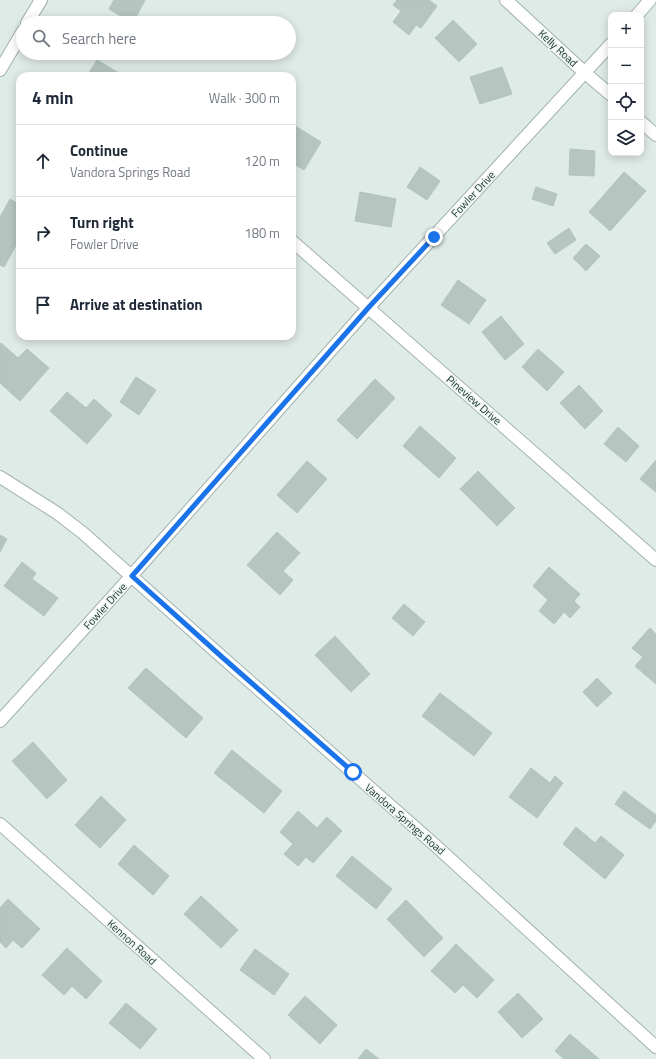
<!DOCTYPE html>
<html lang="en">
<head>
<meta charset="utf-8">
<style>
  body { margin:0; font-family:"Titillium Web",sans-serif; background:#f6f6f7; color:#1f2937 }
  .controls { position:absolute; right:12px; top:12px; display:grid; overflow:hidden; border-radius:8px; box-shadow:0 2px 10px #0003 }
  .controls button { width:36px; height:36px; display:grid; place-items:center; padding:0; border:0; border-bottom:1px solid #e0e1e3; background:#fff; color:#1f2937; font:20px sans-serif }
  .stop { position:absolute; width:12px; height:12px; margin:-9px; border:3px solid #1a73e8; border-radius:50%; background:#fff }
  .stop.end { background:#1a73e8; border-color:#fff; box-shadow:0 1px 4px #0008 }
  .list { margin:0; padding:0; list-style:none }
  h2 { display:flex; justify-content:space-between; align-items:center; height:52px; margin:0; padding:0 16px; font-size:17px }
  h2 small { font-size:13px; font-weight:400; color:#747a83 }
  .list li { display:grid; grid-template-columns:26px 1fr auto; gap:12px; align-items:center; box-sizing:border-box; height:72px; padding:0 16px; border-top:1px solid #e0e1e3 }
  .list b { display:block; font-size:15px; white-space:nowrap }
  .list p { margin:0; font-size:13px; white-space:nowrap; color:#747a83 }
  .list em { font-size:13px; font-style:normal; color:#747a83 }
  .icon { flex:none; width:22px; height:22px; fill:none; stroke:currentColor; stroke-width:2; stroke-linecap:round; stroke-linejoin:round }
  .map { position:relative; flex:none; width:656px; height:1059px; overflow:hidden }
  .search { position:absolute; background:#fff; box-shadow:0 2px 10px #0003; left:16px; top:16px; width:280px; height:44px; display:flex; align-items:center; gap:10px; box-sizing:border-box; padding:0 14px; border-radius:22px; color:#747a83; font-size:15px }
  .panel { position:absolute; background:#fff; box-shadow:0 2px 10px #0003; left:16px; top:72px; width:280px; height:268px; border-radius:12px }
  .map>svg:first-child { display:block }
  .building { fill:#b5c5bf; stroke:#b2c4bd }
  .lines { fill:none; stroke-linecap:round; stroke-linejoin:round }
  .minor-casing { stroke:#a2b2ad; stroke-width:14 }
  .tertiary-casing { stroke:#a2b2ad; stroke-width:14 }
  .minor { stroke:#fff; stroke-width:12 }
  .tertiary { stroke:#fff; stroke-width:12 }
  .route { stroke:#1a73e8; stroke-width:5 }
  .labels { text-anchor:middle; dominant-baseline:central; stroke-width:3; stroke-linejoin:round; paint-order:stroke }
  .street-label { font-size:11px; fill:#203a34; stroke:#f0f7f3 }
</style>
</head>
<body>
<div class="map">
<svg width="656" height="1059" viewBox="0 0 656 1059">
  <rect width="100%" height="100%" fill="#dfebe6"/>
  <path class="building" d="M114 0H145L133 23 109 9Z
    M397 0H429L437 6 421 28 416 25 409 35 393 22 401 11 393 5Z
    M453 20 477 44 459 62 435 38Z
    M97 60 124 76H87Z
    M502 67 512 94 480 104 470 77Z
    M292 124 321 142 304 170 292 163Z
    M570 149 595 151 594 176 569 175Z
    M420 167 440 181 427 200 407 187Z
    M624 172 646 191 610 231 589 212Z
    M536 187 557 194 553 206 532 199Z
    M360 192 396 199 391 227 355 221Z
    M10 199 20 205V238L4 267 0 265V217Z
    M569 228 576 240 555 254 547 243Z
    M586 244 600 256 586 271 573 258Z
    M458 280 486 300 469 324 441 305Z
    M501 316 524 344 505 360 482 332Z
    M1 343 18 358 27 349 49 368 20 401 0 383V345Z
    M538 349 564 372 547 391 522 367Z
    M136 377 156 390 139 415 120 402Z
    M375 379 395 398 357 439 337 420Z
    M579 385 603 411 585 429 560 403Z
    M67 392 86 408 94 399 112 415 87 444 50 411Z
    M420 426 456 458 439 478 403 446Z
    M618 427 639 446 626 462 604 444Z
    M656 460V492L640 479Z
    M307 461 327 479 297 513 277 495Z
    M478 471 515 508 497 526 460 489Z
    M277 532 300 553 283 571 293 580 280 595 247 565Z
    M0 535 7 539 0 552Z
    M22 562 36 573 32 579 58 598 44 616 4 586Z
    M549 567 580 594 574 601 580 607 570 618 564 612 554 624 539 611 548 600 533 586Z
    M404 604 425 622 413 636 392 618Z
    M650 628 656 634V684L635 666 643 657 632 648Z
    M335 636 370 674 351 692 315 655Z
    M146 668 203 718 186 738 128 688Z
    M597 678 612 693 597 707 583 692Z
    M440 693 492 733 474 756 422 716Z
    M33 742 67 780 47 799 12 761Z
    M232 750 282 791 264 813 214 773Z
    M531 768 550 783 555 776 563 783 537 818 509 797Z
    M624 791 656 815V821L650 829 615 804Z
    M101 796 126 820 100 848 75 825Z
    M298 811 317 828 327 817 342 831 313 863 306 857 298 866 284 854 293 844 280 832Z
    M576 827 595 843 601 836 624 855 605 879 563 844Z
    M134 845 169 876 153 895 118 864Z
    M352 856 392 889 376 909 336 876Z
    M201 896 238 930 221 948 184 914Z
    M8 899 40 929 22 948 13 940 6 948 0 942V908Z
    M406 900 443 938 424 957 387 919Z
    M456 944 494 980 477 998 463 985 455 993 431 971Z
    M67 948 102 981 86 999 72 986 64 995 42 975Z
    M255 949 289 974 274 995 240 970Z
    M518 993 543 1019 522 1038 498 1012Z
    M305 996 337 1025 320 1044 288 1015Z
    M126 1003 157 1029 140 1049 109 1023Z
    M570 1034 599 1059H564L555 1051Z
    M366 1049 379 1059H358Z"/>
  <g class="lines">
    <g class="minor-casing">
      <path id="minor" d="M506 0 585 73 611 95
        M637 15 650 0
        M27 23 41 0
        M0 70 23 31
        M641 122 656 135
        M292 241 656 560
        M0 721 118 591 369 307 611 44
        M0 824 264 1059"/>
    </g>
    <g class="tertiary-casing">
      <path id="tertiary" d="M0 477 57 513 83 533 222 657 436 846 656 1047"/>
    </g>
    <use href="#minor" class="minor"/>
    <use href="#tertiary" class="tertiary"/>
  </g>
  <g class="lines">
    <path class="route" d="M353 772 222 657 132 576 369 307 434 237"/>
  </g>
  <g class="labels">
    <g class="street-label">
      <text transform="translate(558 48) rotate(43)">Kelly Road</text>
      <text transform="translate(473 194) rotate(-47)">Fowler Drive</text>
      <text transform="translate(474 400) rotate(41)">Pineview Drive</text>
      <text transform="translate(105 606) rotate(-48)">Fowler Drive</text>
      <text transform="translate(405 819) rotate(41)">Vandora Springs Road</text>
      <text transform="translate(132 942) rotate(42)">Kennon Road</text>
    </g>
  </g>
</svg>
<div class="controls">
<button>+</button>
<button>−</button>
<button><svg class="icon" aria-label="locate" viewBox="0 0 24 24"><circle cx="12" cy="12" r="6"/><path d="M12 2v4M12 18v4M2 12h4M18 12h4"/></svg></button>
<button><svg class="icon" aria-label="layers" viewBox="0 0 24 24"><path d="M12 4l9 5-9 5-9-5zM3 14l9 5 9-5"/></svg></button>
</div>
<div class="stop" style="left:353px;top:772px"></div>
<div class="stop end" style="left:434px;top:237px"></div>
<div class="search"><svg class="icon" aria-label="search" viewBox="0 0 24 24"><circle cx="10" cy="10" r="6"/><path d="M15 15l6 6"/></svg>Search here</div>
<section class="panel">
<h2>4 min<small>Walk · 300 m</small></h2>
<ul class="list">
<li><svg class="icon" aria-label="ahead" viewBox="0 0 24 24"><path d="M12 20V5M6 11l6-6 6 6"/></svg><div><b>Continue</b><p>Vandora Springs Road</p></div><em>120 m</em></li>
<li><svg class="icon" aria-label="right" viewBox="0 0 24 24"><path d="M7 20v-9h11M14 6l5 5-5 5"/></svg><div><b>Turn right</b><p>Fowler Drive</p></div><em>180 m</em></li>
<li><svg class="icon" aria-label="arrive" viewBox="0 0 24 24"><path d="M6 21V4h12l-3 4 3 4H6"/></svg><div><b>Arrive at destination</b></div></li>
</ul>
</section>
</div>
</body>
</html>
